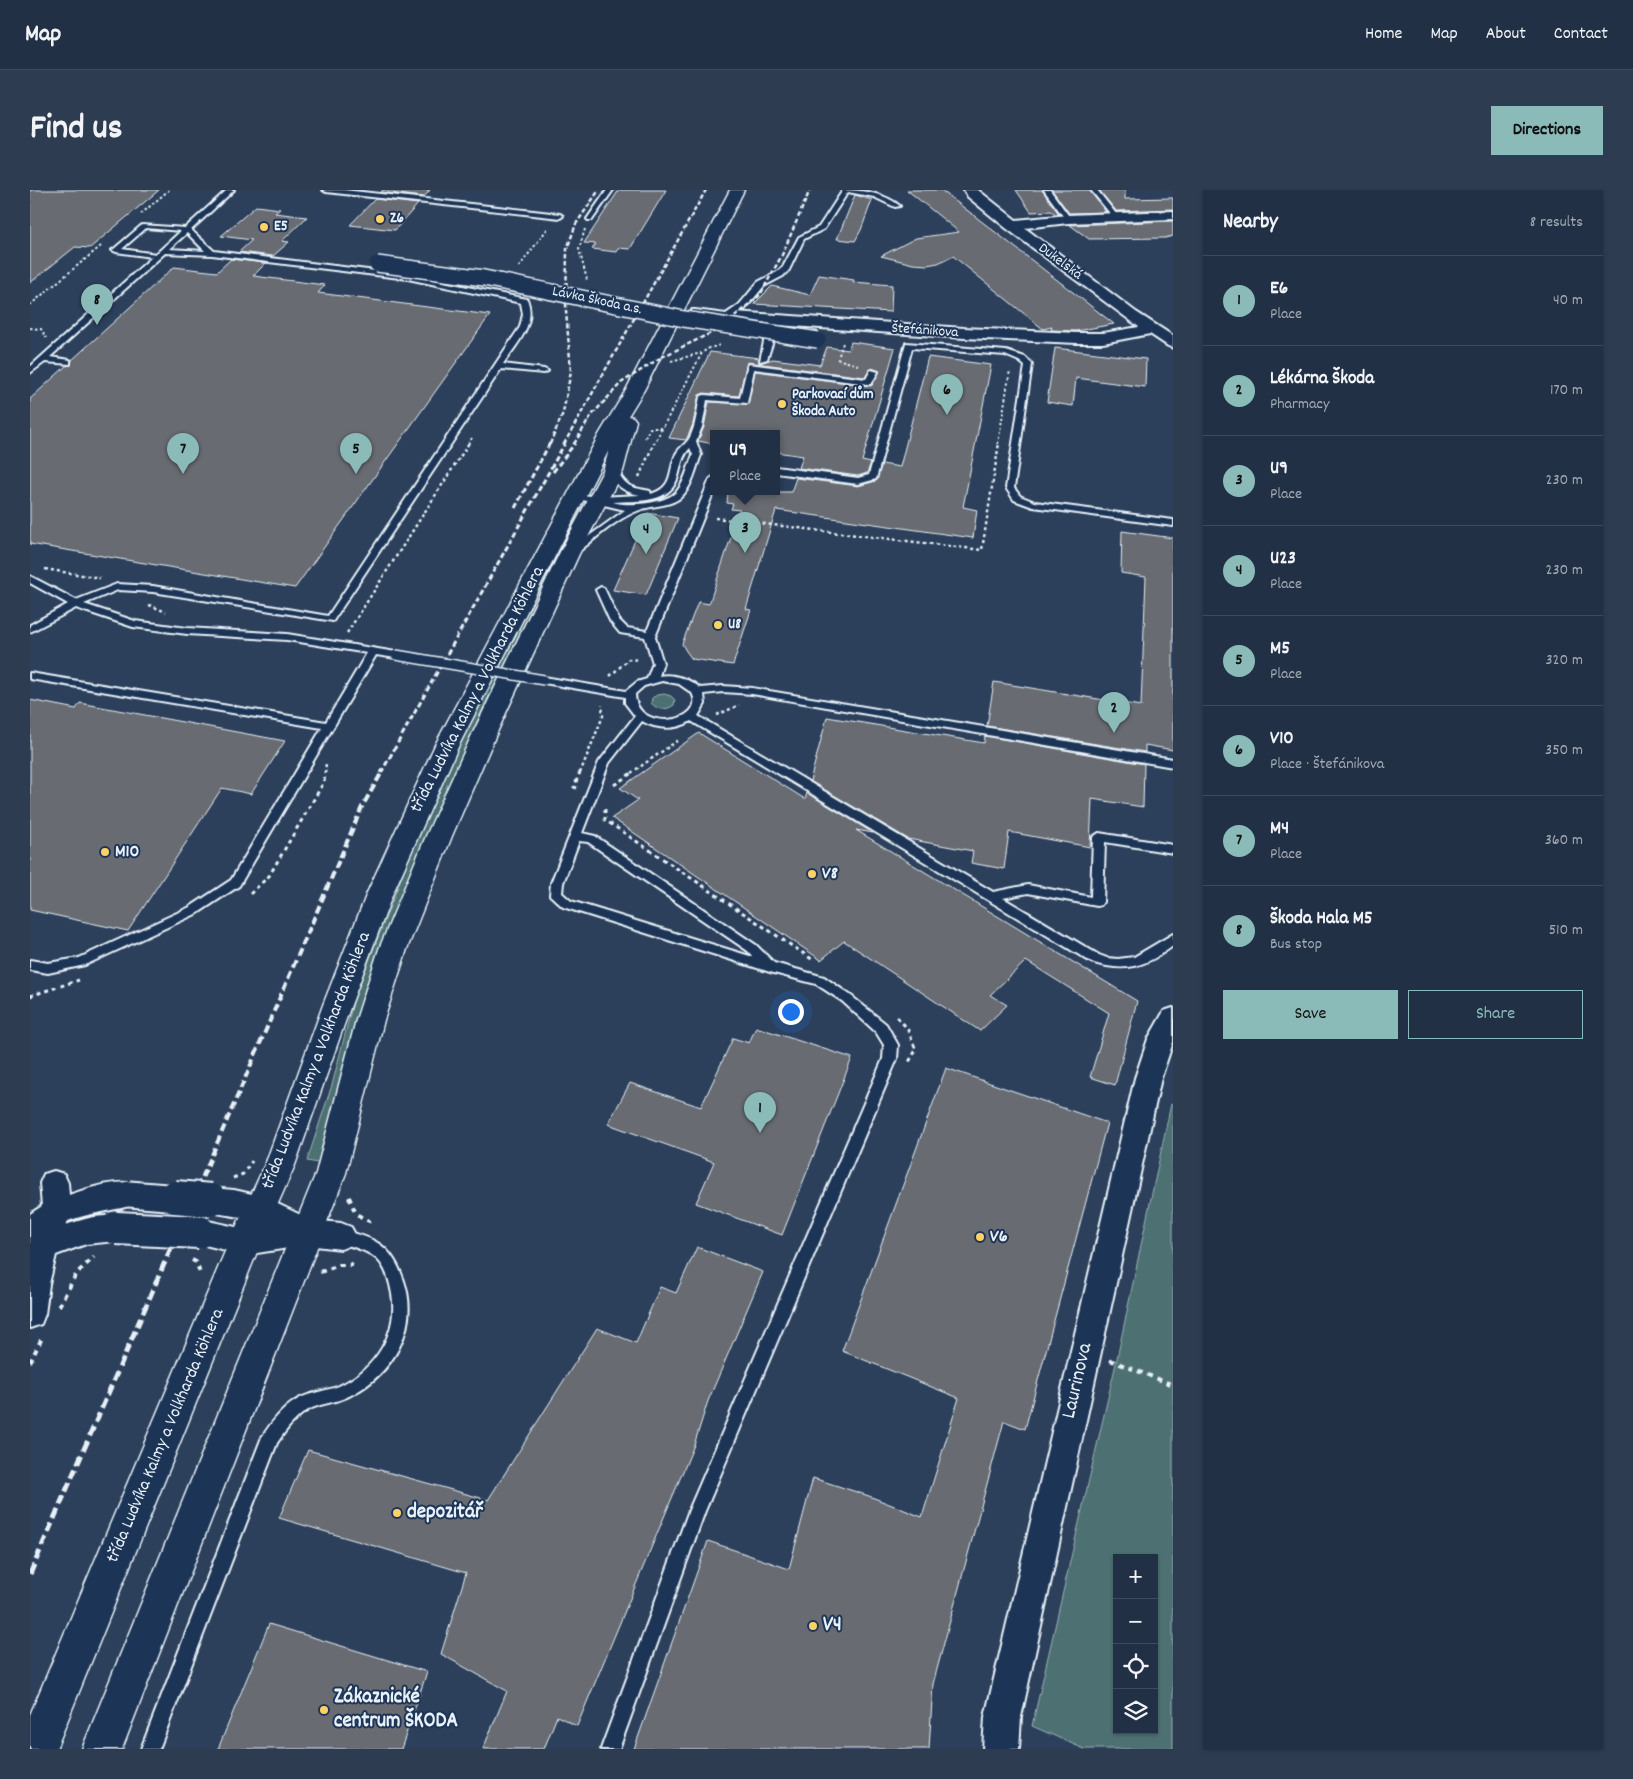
<!DOCTYPE html>
<html lang="en">
<head>
<meta charset="utf-8">
<style>
  body { margin:0; font-family:Dekko,sans-serif; background:#2d3c50; color:#f1f3f6 }
  .controls { position:absolute; right:15px; bottom:15px; display:grid; overflow:hidden; border-radius:0px; box-shadow:0 1px 4px #0004 }
  .controls button { width:45px; height:45px; display:grid; place-items:center; padding:0; border:0; border-bottom:1px solid #3e4b5e; background:#213045; color:#f1f3f6; font:25px sans-serif }
  .you { position:absolute; left:760px; top:821px; width:18px; height:18px; margin:-12px; border:4px solid #fff; border-radius:50%; background:#1a73e8; box-shadow:0 0 0 8px #1a73e833 }
  .badge { display:grid; place-items:center; width:32px; height:32px; border-radius:50%; background:#8bbbb9; color:#111; font-size:16px; font-weight:700 }
  .pin { position:absolute; translate:-50% -41px; filter:drop-shadow(0 1px 2px #0008) }
  .pin::after { content:''; position:absolute; top:26px; width:18px; height:15px; background:inherit; clip-path:polygon(0 0,100% 0,50% 100%) }
  .popup { position:absolute; left:680px; top:240px; width:70px; height:65px; box-sizing:border-box; display:grid; place-content:center; border-radius:0px; background:#213045; filter:drop-shadow(0 1px 4px #0005); font-size:16px; white-space:nowrap; color:#a2a9b3 }
  .popup b { font-size:19px; color:#f1f3f6 }
  .popup::after { content:''; position:absolute; left:50%; top:100%; margin-left:-10px; border:10px solid transparent; border-top-color:#213045 }
  .list { margin:0; padding:0; list-style:none }
  h2 { display:flex; justify-content:space-between; align-items:center; height:65px; margin:0; padding:0 20px; font-size:21px }
  h2 small { font-size:16px; font-weight:400; color:#a2a9b3 }
  .list li { display:grid; grid-template-columns:32px 1fr auto; gap:15px; align-items:center; box-sizing:border-box; height:90px; padding:0 20px; border-top:1px solid #3e4b5e }
  .list b { display:block; font-size:19px; white-space:nowrap }
  .list p { margin:0; font-size:16px; white-space:nowrap; color:#a2a9b3 }
  .list em { font-size:16px; font-style:normal; color:#a2a9b3 }
  .actions { display:flex; gap:10px; padding:15px 20px }
  .actions a { flex:1; padding:11px 0; border:1px solid #8bbbb9; border-radius:0px; text-align:center; font-size:18px; color:#8bbbb9 }
  .actions .main { background:#8bbbb9; color:#111 }
  .icon { flex:none; width:28px; height:28px; fill:none; stroke:currentColor; stroke-width:2; stroke-linecap:round; stroke-linejoin:round }
  .map { position:relative; flex:none; width:1143px; height:1559px; overflow:hidden; border-radius:0px }
  header { display:flex; align-items:center; gap:30px; box-sizing:border-box; height:70px; padding:0 25px; background:#213045; border-bottom:1px solid #3e4b5e }
  header strong { font-size:24px }
  nav { display:flex; gap:28px; margin-inline-start:auto; font-size:18px }
  .intro { display:flex; align-items:center; justify-content:space-between; box-sizing:border-box; height:120px; padding:0 30px }
  h1 { margin:0; font-size:35px }
  .button { padding:12px 22px; border-radius:0px; background:#8bbbb9; color:#111; font-size:18px; font-weight:700 }
  main { display:flex; gap:30px; padding:0 30px }
  aside { flex:1; background:#213045; border-radius:0px; box-shadow:0 1px 4px #0004 }
  .map>svg:first-child { display:block }
  .green { fill:#4e7172; stroke:#9bb1b5; fill-rule:evenodd }
  .building { fill:#676c72; stroke:#e8f1f8 }
  .lines { fill:none; stroke-linecap:round; stroke-linejoin:round }
  .lane-casing { stroke:#e8f1f8; stroke-width:4 }
  .street-casing { stroke:#e8f1f8; stroke-width:4 }
  .secondary-casing { stroke:#e8f1f8; stroke-width:3 }
  .path-far3 { stroke:#e8f1f8; stroke-width:2; stroke-dasharray:2.5 2.5; stroke-linecap:butt }
  .path-far2 { stroke:#e8f1f8; stroke-width:2.5; stroke-dasharray:3 3; stroke-linecap:butt }
  .path-far1 { stroke:#e8f1f8; stroke-width:3; stroke-dasharray:4 4; stroke-linecap:butt }
  .path { stroke:#e8f1f8; stroke-width:4; stroke-dasharray:5 5; stroke-linecap:butt }
  .lane { fill:#1d3557; fill-rule:evenodd }
  .street { fill:#1d3557; fill-rule:evenodd }
  .secondary { fill:#1d3557; fill-rule:evenodd }
  .rail-far3 { stroke:#e8f1f8; stroke-width:2.5; stroke-dasharray:4.5 2.5; stroke-linecap:butt }
  .rail-far2 { stroke:#e8f1f8; stroke-width:3; stroke-dasharray:5.5 3; stroke-linecap:butt }
  .rail-far1 { stroke:#e8f1f8; stroke-width:4; stroke-dasharray:8 4; stroke-linecap:butt }
  .rail { stroke:#e8f1f8; stroke-width:5; stroke-dasharray:10 5; stroke-linecap:butt }
  .lane-bridge-casing { stroke:#e8f1f8; stroke-width:12; stroke-linecap:butt }
  .street-bridge-far2-casing { stroke:#e8f1f8; stroke-width:18; stroke-linecap:butt }
  .street-bridge-far1-casing { stroke:#e8f1f8; stroke-width:29; stroke-linecap:butt }
  .street-bridge-casing { stroke:#e8f1f8; stroke-width:36; stroke-linecap:butt }
  .lane-bridge { stroke:#1d3557; stroke-width:9 }
  .street-bridge-far2 { stroke:#1d3557; stroke-width:15 }
  .street-bridge-far1 { stroke:#1d3557; stroke-width:25 }
  .street-bridge { stroke:#1d3557; stroke-width:32 }
  .poi-dot { fill:#ffd166; stroke:#1d3557; stroke-width:2 }
  .labels { text-anchor:middle; dominant-baseline:central; stroke-width:4; stroke-linejoin:round; paint-order:stroke }
  .far-poi-label { font-size:15px; font-weight:bold; fill:#e8f1f8; stroke:#1d3557; text-anchor:start }
  .far-street-label { font-size:15px; fill:#e8f1f8; stroke:#1d3557 }
  .street-label { font-size:18px; fill:#e8f1f8; stroke:#1d3557 }
  .poi-label { font-size:18px; font-weight:bold; fill:#e8f1f8; stroke:#1d3557; text-anchor:start }
  .near-street-label { font-size:21px; fill:#e8f1f8; stroke:#1d3557 }
  .near-poi-label { font-size:21px; font-weight:bold; fill:#e8f1f8; stroke:#1d3557; text-anchor:start }
</style>
</head>
<body>
<header>
<strong>Map</strong>
<nav><a>Home</a><a>Map</a><a>About</a><a>Contact</a></nav>
</header>
<div class="intro"><h1>Find us</h1><a class="button">Directions</a></div>
<main>
<div class="map">
<svg width="1143" height="1559" viewBox="0 0 1143 1559">
  <rect width="100%" height="100%" fill="#2c405c"/>
  <filter id="ink" filterUnits="userSpaceOnUse"><feTurbulence type="fractalNoise" baseFrequency=".02" numOctaves="2"/><feDisplacementMap in="SourceGraphic" scale="10" xChannelSelector="R" yChannelSelector="G"/><feConvolveMatrix kernelMatrix="1 2 1 2 8 2 1 2 1" color-interpolation-filters="sRGB"/></filter>
  <g filter="url(#ink)">
    <path class="green" d="M556 316 557 318 456 512 395 647 350 760 288 973 277 971 302 895 324 809 388 645 449 511 551 317Z
      M634 504 641 506 645 510 644 515C636 521 627 520 621 513L622 508 627 505Z
      M1141 914 1143 915V1559H1054L1002 1536 1086 1173ZM1087 1368H1124V1540H1087Z"/>
    <path class="building" d="M0 0H129L60 58 45 57 0 93Z
      M353 0H400L394 7 351 2Z
      M589 0H636L600 59 588 58 586 62 562 59 566 54 554 53Z
      M877 0H911L1084 134 1046 141 1021 140 1022 137 1013 139 923 66 908 73 897 75 883 74 851 66 886 48 929 42Z
      M986 0H1012L1029 24H1025L1021 21 1001 22Z
      M1022 0H1059L1076 22 1039 23Z
      M1069 0H1095V9L1143 8V19L1086 21Z
      M825 5 842 10 831 40 825 51 807 49Z
      M345 9 388 14 365 40 320 35Z
      M226 16 250 19 245 23 277 27 252 51 259 52 243 66 209 62 222 50 191 46Z
      M1143 31V46L1135 48 1059 49 1040 35Z
      M201 69 236 73 223 86 295 95 288 103 460 125 265 398 0 354V209L36 176 41 175 42 170 144 77 187 82Z
      M789 85 824 90 823 92 862 95 861 122 724 114 742 96 780 105Z
      M821 152 865 158 832 271 841 273 837 283 828 286 769 278 773 266 746 262V244H684V254L668 251 674 237 679 212 718 214 725 181 841 196 850 181 842 178 835 187 717 172 709 206 674 203 669 205 663 234 657 248 656 250 639 248 680 162 729 168V173L743 169 790 175 797 157 818 160Z
      M1025 158 1116 169 1115 197 1046 188 1043 216 1017 212Z
      M898 167 961 175 933 317 947 320 943 348 746 320 716 419 721 420 703 475 662 469 656 461 652 454 668 412 679 414 710 320 701 319 703 314 697 313 698 302H761L766 288 828 296 846 291 852 274 870 277Z
      M617 323 648 328 616 405 583 400Z
      M1092 341 1143 348V560L1115 555V562L957 536 964 492 1111 516 1116 387 1091 383Z
      M0 510 46 519 50 513 255 551 221 604 192 598 98 741 0 720Z
      M797 527 954 553 955 546 1114 574 1113 617 1062 609 1060 657 979 642 974 679 941 673 943 661 878 649 780 591Z
      M669 543 775 609 777 603 843 643 826 640 1107 811 1085 895 1060 887 1079 823 996 771 960 805 977 815 950 841 814 751 791 770 582 628 608 610 590 598Z
      M726 837 822 868 752 1045 666 1013 684 972 578 934 600 893 671 917 703 848 719 853Z
      M916 878 1077 933 995 1239 974 1231 903 1494 899 1559H604L678 1351 759 1379 783 1288 839 1306 892 1327 929 1208 812 1161Z
      M667 1057 733 1082 678 1211 664 1255 547 1536 527 1526 514 1559H453L477 1501 411 1464 436 1383 249 1328 278 1260 458 1310 567 1138 606 1153 630 1097 646 1103Z
      M239 1434 397 1482 371 1559H188Z"/>
    <g class="lines">
      <g class="lane-casing">
        <path id="lane" d="M197 0H204L161 40 184 61 378 85 497 109C507 134 486 155 473 174L514 179 518 181 514 183 471 179 303 431 123 402 88 400 54 414 105 431 157 438 257 444 366 462 371 465 366 468 346 465 209 696 168 723 55 775 18 783 0 780V770L18 773 49 768 160 717 201 690 292 538 0 489V483L296 532 337 463 257 450 157 444 103 437 46 418 0 442V435L38 414 0 393V386L46 410 87 394 123 396 298 426 490 137 493 124 491 113 378 89 182 65 135 63 20 167 40 170V174L15 172 0 183V177L122 67 86 62 82 60 84 59 112 35 155 38ZM116 38 151 41 126 64 92 59ZM157 43 175 61 139 59Z
          M293 0H314L530 24 533 26 530 28 296 2Z
          M577 0H583L562 30H558L557 29Z
          M813 0C833 0 854 3 870 16L865 17 844 7 818 2 794 39 774 49 759 80 753 86 734 96 715 119 705 125 708 127 707 129 662 124V120H665L696 124 709 115 728 92 747 82 753 77 769 47 789 37Z
          M1014 0H1020L1041 29 1040 30H1036Z
          M1061 0H1067L1087 25V27H1083Z
          M741 134 748 136 737 169 730 171 735 147Z
          M876 153 976 161 995 167 1002 174 984 298 990 306 1005 312 1143 330V336L1003 317 984 310 976 298 995 176 989 171 975 165 882 158 846 289 828 294 746 283V277L828 288 839 285Z
          M718 174 836 189 841 180 848 182 841 194H838L724 179 717 213 677 210 672 237 666 251 671 265C666 277 662 298 651 307 640 317 621 315 607 321 584 330 563 351 543 366H537V362L595 320 544 308V304L569 307 610 305C594 302 585 296 579 281L583 278 586 279C597 298 600 297 620 301L621 304C644 297 638 282 646 264 649 258 655 255 659 249 666 237 667 221 670 207L674 205 710 208ZM660 258 663 265C658 276 655 292 647 301 637 314 597 317 583 312 609 310 642 315 649 283 651 274 653 265 660 258Z
          M684 286V301L625 447 633 473 629 486C642 483 660 489 670 498L693 496 722 498 1143 569V577L722 504 693 502 674 504 675 514 668 526 963 702 998 695 1061 707 1063 647 1069 643 1143 655V663L1075 652 1073 712 1071 715 1067 716 998 703 973 708 1069 765 1077 768 1088 769 1104 767 1143 744V756C1115 777 1095 783 1061 772L661 531C647 540 627 540 612 531L579 573 552 643 565 646 726 755 744 773 794 787 820 805 856 834 868 855 867 869 675 1321 589 1559H571L659 1320 853 869 854 855 846 842 812 811 786 794 740 782 533 717 520 705 521 693 569 572 605 526 595 513V507L514 493 509 490 514 487 596 501 607 492 617 489 623 473 615 447 590 443 580 431 566 400 571 397 574 398 589 430 597 438 617 441 680 289ZM632 491 649 494 662 503C678 533 605 544 605 504L614 496ZM549 651 558 652 718 761 723 767 541 711 532 703 533 693Z
          M311 1040C346 1048 362 1056 374 1091 390 1138 362 1184 321 1205 309 1212 294 1213 282 1218 267 1225 256 1240 247 1253L129 1559H111L232 1247C241 1233 251 1220 265 1211 279 1202 294 1202 309 1196 345 1180 369 1143 362 1104 355 1063 340 1063 306 1051L304 1046 306 1041Z"/>
      </g>
      <g class="street-casing">
        <path id="street" d="M934 0H948L986 30 1038 25 1143 21V29L1038 33 995 38 1106 122 1143 146V158L1138 156 1120 144 1073 153H1047L934 148 705 132 700 130 697 127 700 124 705 122 934 138 1047 143H1073L1109 137 976 38 938 7Z
          M1143 818V852L1131 888 991 1527 989 1559H953L955 1527 1105 888 1118 849 1134 821Z
          M24 981 34 984 38 993 39 1005C60 998 89 988 109 995L113 1004 109 1013C86 1021 61 1022 38 1031L36 1035C55 1028 77 1022 96 1029L100 1038 96 1047 86 1051 56 1054 26 1065 19 1094 15 1124 11 1134 0 1138V1024L12 1016 10 993 14 984Z
          M181 998 204 1000 231 1006 281 1030 311 1033 321 1037 326 1046 321 1055 311 1059 277 1055 215 1065 159 1051 154 1042 159 1033 169 1029 215 1039 238 1036C216 1024 193 1027 171 1019L167 1010 171 1001Z"/>
      </g>
      <g class="secondary-casing">
        <path id="secondary" d="M700 0H714L614 200 598 226 603 227 606 231 593 281 549 364 464 549 422 646 377 759 354 830 316 983 92 1559H52L286 983 326 830 349 759 396 646 440 549 529 364 573 281 579 260 429 555 363 703 321 815 265 975 231 1052 26 1559H0V1525L199 1052 235 975 293 815 337 703 405 555 570 243 596 200Z"/>
      </g>
      <path class="path-far3" d="M111 24 139 0
        M555 39 549 59 557 90
        M489 77 518 38
        M0 115 71 56
        M0 138 11 139 16 148
        M809 165 813 153
        M807 169 828 175
        M641 171 671 163
        M615 248 620 238H631
        M438 254 442 248
        M624 254 672 163 677 159 690 155
        M968 254 980 180"/>
      <path class="path-far2" d="M609 287 624 253
        M685 328 952 360 969 253
        M15 379 70 388
        M119 415 136 422
        M317 443 439 253
        M580 486 599 469 609 470
        M687 525 709 515
        M295 583 296 573
        M550 583 573 526 572 515
        M601 583 650 549"/>
      <path class="path-far1" d="M584 595 603 582
        M547 598 544 597 550 582
        M575 619V630L783 770
        M220 704 239 686 294 592 295 582
        M0 806 49 790
        M867 827 877 838 886 860 879 872
        M203 988 213 984 222 971"/>
      <path class="path" d="M319 1007 326 1024 339 1031 337 1035
        M162 1070 166 1072 171 1086
        M290 1082 309 1075H321L323 1069
        M29 1116 47 1083 64 1067
        M1080 1170 1143 1195
        M0 1172 13 1146"/>
      <use href="#lane" class="lane"/>
      <use href="#street" class="street"/>
      <use href="#secondary" class="secondary"/>
      <path class="rail-far3" d="M520 254 533 223 541 181 536 121 537 59 546 34 569 0
        M534 254 676 0
        M544 254 561 226 591 193 630 168 689 139 730 105 752 65 780 0"/>
      <path class="rail-far2" d="M523 282 545 253
        M485 318 520 253
        M351 583 535 253"/>
      <path class="rail-far1" d="M163 1009 332 617 352 582"/>
      <path class="rail" d="M0 1384 163 1007"/>
      <g class="lane-bridge-casing">
        <path id="lane-bridge" d="M366 465 514 490"/>
      </g>
      <g class="street-bridge-far2-casing">
        <path id="street-bridge-far2" d="M347 74 454 88 654 129 788 150"/>
      </g>
      <g class="street-bridge-far1-casing">
        <path id="street-bridge-far1" d="M99 1004 162 1009"/>
      </g>
      <g class="street-bridge-casing">
        <path id="street-bridge" d="M145 1007 181 1010
          M86 1038 169 1042"/>
      </g>
      <use href="#lane-bridge" class="lane-bridge"/>
      <use href="#street-bridge-far2" class="street-bridge-far2"/>
      <use href="#street-bridge-far1" class="street-bridge-far1"/>
      <use href="#street-bridge" class="street-bridge"/>
    </g>
  </g>
  <g class="poi-dot">
    <circle cx="350" cy="29" r="5"/>
    <circle cx="234" cy="37" r="5"/>
    <circle cx="752" cy="214" r="5"/>
    <circle cx="688" cy="435" r="5"/>
    <circle cx="75" cy="662" r="5"/>
    <circle cx="782" cy="684" r="5"/>
    <circle cx="950" cy="1047" r="5"/>
    <circle cx="367" cy="1323" r="5"/>
    <circle cx="783" cy="1436" r="5"/>
    <circle cx="294" cy="1520" r="5"/>
  </g>
  <g class="labels">
    <g class="far-poi-label">
      <text x="360" y="29">Z6</text>
      <text x="244" y="37">E5</text>
      <text x="762" y="205">Parkovací dům<tspan x="762" dy="17">Škoda Auto</tspan></text>
      <text x="698" y="435">U8</text>
    </g>
    <g class="far-street-label">
      <text transform="translate(1030 72) rotate(37)">Dukelská</text>
      <text transform="translate(567 111) rotate(12)">Lávka Škoda a.s.</text>
      <text transform="translate(895 141) rotate(4)">Štefánikova</text>
    </g>
    <g class="street-label">
      <text transform="translate(448 500) rotate(-63)">třída Ludvíka Kalmy a Volkharda Köhlera</text>
      <text transform="translate(287 871) rotate(-69)">třída Ludvíka Kalmy a Volkharda Köhlera</text>
      <text transform="translate(136 1246) rotate(-67)">třída Ludvíka Kalmy a Volkharda Köhlera</text>
    </g>
    <g class="poi-label">
      <text x="85" y="662">M10</text>
      <text x="792" y="684">V8</text>
      <text x="960" y="1047">V6</text>
    </g>
    <g class="near-street-label">
      <text transform="translate(1048 1191) rotate(-77)">Laurinova</text>
    </g>
    <g class="near-poi-label">
      <text x="377" y="1323">depozitář</text>
      <text x="793" y="1436">V4</text>
      <text x="304" y="1508">Zákaznické<tspan x="304" dy="24">centrum ŠKODA</tspan></text>
    </g>
  </g>
</svg>
<div class="controls">
<button>+</button>
<button>−</button>
<button><svg class="icon" aria-label="locate" viewBox="0 0 24 24"><circle cx="12" cy="12" r="6"/><path d="M12 2v4M12 18v4M2 12h4M18 12h4"/></svg></button>
<button><svg class="icon" aria-label="layers" viewBox="0 0 24 24"><path d="M12 4l9 5-9 5-9-5zM3 14l9 5 9-5"/></svg></button>
</div>
<div class="you"></div>
<div class="pin badge" style="left:730px;top:943px">1</div>
<div class="pin badge" style="left:1084px;top:543px">2</div>
<div class="pin badge" style="left:715px;top:363px">3</div>
<div class="popup"><b>U9</b>Place</div>
<div class="pin badge" style="left:616px;top:364px">4</div>
<div class="pin badge" style="left:326px;top:284px">5</div>
<div class="pin badge" style="left:917px;top:225px">6</div>
<div class="pin badge" style="left:153px;top:284px">7</div>
<div class="pin badge" style="left:67px;top:135px">8</div>
</div>
<aside>
<h2>Nearby<small>8 results</small></h2>
<ul class="list">
<li><span class="badge">1</span><div><b>E6</b><p>Place</p></div><em>40 m</em></li>
<li><span class="badge">2</span><div><b>Lékárna Škoda</b><p>Pharmacy</p></div><em>170 m</em></li>
<li><span class="badge">3</span><div><b>U9</b><p>Place</p></div><em>230 m</em></li>
<li><span class="badge">4</span><div><b>U23</b><p>Place</p></div><em>230 m</em></li>
<li><span class="badge">5</span><div><b>M5</b><p>Place</p></div><em>320 m</em></li>
<li><span class="badge">6</span><div><b>V10</b><p>Place · Štefánikova</p></div><em>350 m</em></li>
<li><span class="badge">7</span><div><b>M4</b><p>Place</p></div><em>360 m</em></li>
<li><span class="badge">8</span><div><b>Škoda Hala M5</b><p>Bus stop</p></div><em>510 m</em></li>
</ul>
<div class="actions"><a class="main">Save</a><a>Share</a></div>
</aside>
</main>
</body>
</html>
